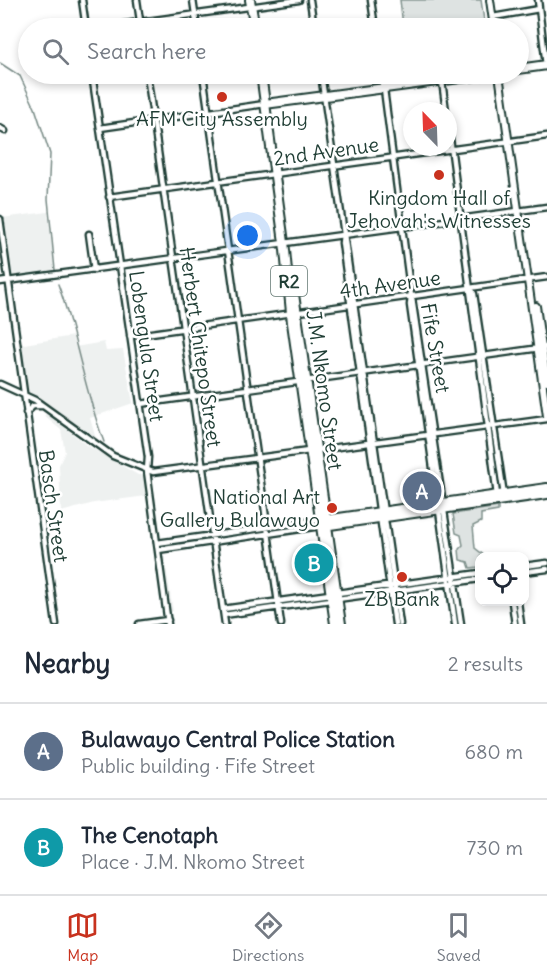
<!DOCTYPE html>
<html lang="en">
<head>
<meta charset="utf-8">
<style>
  body { margin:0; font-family:Delius,sans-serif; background:#f2f2f3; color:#1f2937 }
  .controls { position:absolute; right:18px; bottom:18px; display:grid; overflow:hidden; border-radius:12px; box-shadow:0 3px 9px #0003 }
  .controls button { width:54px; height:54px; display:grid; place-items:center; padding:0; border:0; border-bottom:2px solid #e0e1e3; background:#fff; color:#1f2937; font:30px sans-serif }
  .compass { position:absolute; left:403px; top:102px; width:54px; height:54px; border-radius:50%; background:#fff; box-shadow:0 3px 9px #0003; rotate:337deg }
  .you { position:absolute; left:248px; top:236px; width:21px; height:21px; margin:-15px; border:4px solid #fff; border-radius:50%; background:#1a73e8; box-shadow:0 0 0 9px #1a73e833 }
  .badge { display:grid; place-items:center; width:39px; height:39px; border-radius:50%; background:#c8321e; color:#fff; font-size:20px; font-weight:700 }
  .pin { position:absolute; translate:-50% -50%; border:3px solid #fff; box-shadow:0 2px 6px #0006 }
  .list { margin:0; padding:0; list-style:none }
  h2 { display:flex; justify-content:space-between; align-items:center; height:78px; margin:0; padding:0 24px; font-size:26px }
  h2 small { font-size:20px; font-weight:400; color:#747a83 }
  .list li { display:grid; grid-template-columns:39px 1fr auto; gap:18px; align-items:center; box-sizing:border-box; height:96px; padding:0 24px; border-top:2px solid #e0e1e3 }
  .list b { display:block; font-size:22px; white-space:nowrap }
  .list p { margin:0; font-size:20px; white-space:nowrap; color:#747a83 }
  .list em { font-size:20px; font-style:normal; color:#747a83 }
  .icon { flex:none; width:33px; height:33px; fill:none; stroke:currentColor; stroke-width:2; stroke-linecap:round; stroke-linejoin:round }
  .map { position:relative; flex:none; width:547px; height:624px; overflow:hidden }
  .search { position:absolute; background:#fff; box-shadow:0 3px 9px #0003; left:18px; right:18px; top:18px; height:66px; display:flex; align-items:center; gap:15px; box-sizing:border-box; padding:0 21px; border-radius:33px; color:#747a83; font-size:22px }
  .sheet { height:270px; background:#fff }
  nav { display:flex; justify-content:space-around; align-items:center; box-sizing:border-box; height:84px; border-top:2px solid #e0e1e3; background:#fff; font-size:16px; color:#747a83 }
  nav a { display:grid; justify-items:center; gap:3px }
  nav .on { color:#c8321e }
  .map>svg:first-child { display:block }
  .built { fill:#eef1f0 }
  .green { fill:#dee3e2; stroke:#7e908b; stroke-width:1.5 }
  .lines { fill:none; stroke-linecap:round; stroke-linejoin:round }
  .stream { stroke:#758883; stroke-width:1.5 }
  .minor-casing { stroke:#1f3d34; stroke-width:9 }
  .major-casing { stroke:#1f3d34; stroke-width:10 }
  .highway-casing { stroke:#1f3d34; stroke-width:12 }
  .minor { stroke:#fff; stroke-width:4.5 }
  .major { stroke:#fff; stroke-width:6 }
  .highway { stroke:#fff; stroke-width:8 }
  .poi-dot { fill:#c8321e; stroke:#fff; stroke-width:2 }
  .labels { text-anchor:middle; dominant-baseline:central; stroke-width:5; stroke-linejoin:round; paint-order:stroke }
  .shield { fill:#fff; stroke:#627771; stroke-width:1.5 }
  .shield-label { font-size:18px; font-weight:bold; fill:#1f3d34 }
  .poi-label { font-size:20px; fill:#1f3d34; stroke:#fff }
  .street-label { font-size:20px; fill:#1f3d34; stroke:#fff }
</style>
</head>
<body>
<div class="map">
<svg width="547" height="624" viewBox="0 0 547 624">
  <rect width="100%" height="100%" fill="#fff"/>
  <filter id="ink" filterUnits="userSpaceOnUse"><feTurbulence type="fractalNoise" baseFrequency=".0167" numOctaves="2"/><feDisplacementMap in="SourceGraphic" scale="12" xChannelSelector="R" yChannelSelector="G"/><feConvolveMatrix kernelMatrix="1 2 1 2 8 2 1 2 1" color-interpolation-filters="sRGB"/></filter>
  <g filter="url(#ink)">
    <path class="built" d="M48 212 55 274 9 280 2 218Z
      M73 336 75 347 104 342 106 351 123 350 133 403 90 418 97 443 24 390 18 345Z
      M47 413 86 445 138 475 152 476 173 611 162 613 146 496 94 503 61 512 59 465 65 452 61 430 44 416Z"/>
    <path class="green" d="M400 0H481L485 28H388L403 26Z
      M388 74H438L389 81Z
      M498 507V511L481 514V522L473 526 475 548 485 556H480L479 567 470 568 468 562 460 560 459 549 463 545 461 535 456 533 453 514Z"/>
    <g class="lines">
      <path class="stream" d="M0 63 20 76 35 108 50 154 48 199 55 270
        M58 284C77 336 84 390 104 442"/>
      <g class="minor-casing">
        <path id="minor" d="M82 0 86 28
          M137 0 141 28
          M193 0 197 28
          M310 0 314 28
          M371 0 375 28
          M538 0 546 65
          M493 17 539 9
          M96 28 299 0
          M92 74 148 457 147 471 168 624
          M147 74 225 624
          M203 74 281 624
          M321 74 400 624
          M382 74 411 296 410 305 455 624
          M442 81 446 111
          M448 123 497 495
          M0 128 5 131
          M100 128 265 104
          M109 197 547 136
          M0 219 56 624
          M89 234 94 270
          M343 235 342 243 395 624
          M0 282 547 207
          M471 288 474 294 504 495
          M412 298 461 624
          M130 336 547 277
          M0 384 35 400 113 456 153 472 547 419
          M140 404 547 347
          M26 413 33 406H42
          M157 543 320 520
          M158 550 321 526
          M524 566 547 563
          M524 572 547 569
          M512 602 515 624
          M518 602 521 624
          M223 609 480 573
          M224 615 480 579
          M139 624 168 620"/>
      </g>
      <g class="major-casing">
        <path id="major" d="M490 0 494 28
          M499 74 547 416
          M536 306 547 382"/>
      </g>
      <g class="highway-casing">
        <path id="highway" d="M250 0 255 28
          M518 69 547 65
          M261 74 285 250 292 323 335 624
          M265 104 490 74
          M293 287 341 624
          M325 520 547 488
          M323 526 547 494"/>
      </g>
      <use href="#minor" class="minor"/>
      <use href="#major" class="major"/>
      <use href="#highway" class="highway"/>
    </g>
  </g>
  <g class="poi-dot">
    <circle cx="222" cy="97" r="6"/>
    <circle cx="439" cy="175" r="6"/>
    <circle cx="332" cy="508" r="6"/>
    <circle cx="402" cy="577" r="6"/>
  </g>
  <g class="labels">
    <rect class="shield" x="271" y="266" width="36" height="30" rx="4.5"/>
    <g class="shield-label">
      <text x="289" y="281">R2</text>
    </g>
    <g class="poi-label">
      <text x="222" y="118">AFM City Assembly</text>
      <text x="439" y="197">Kingdom Hall of<tspan x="439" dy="23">Jehovah's Witnesses</tspan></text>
      <text x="320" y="496" text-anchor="end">National Art<tspan x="320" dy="23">Gallery Bulawayo</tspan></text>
      <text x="402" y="598">ZB Bank</text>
    </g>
    <g class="street-label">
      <text transform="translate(326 151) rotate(-8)">2nd Avenue</text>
      <text transform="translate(390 284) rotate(-8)">4th Avenue</text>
      <text transform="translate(147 346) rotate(82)">Lobengula Street</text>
      <text transform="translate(201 347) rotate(82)">Herbert Chitepo Street</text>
      <text transform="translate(436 348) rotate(80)">Fife Street</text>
      <text transform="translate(325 390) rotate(82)">J.M. Nkomo Street</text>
      <text transform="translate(54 506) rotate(82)">Basch Street</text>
    </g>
  </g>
</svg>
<div class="controls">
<button><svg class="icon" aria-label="locate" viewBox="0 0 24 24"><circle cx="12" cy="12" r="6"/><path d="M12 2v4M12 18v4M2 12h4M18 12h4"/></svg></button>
</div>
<svg class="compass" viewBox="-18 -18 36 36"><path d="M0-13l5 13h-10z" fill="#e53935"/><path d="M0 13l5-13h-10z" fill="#747a83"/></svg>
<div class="you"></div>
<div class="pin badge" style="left:422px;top:491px;background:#5c6f8a">A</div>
<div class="pin badge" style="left:314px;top:563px;background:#0f9aa8">B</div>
<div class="search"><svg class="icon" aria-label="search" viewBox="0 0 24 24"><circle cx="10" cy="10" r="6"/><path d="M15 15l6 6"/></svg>Search here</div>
</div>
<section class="sheet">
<h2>Nearby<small>2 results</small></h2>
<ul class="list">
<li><span class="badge" style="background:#5c6f8a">A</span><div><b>Bulawayo Central Police Station</b><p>Public building · Fife Street</p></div><em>680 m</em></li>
<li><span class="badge" style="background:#0f9aa8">B</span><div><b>The Cenotaph</b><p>Place · J.M. Nkomo Street</p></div><em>730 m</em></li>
</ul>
</section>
<nav>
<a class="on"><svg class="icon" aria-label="map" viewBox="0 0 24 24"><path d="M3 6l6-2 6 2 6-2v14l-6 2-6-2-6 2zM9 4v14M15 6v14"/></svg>Map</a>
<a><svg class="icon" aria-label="directions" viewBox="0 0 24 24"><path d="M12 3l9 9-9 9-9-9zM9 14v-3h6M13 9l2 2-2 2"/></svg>Directions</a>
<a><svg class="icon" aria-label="saved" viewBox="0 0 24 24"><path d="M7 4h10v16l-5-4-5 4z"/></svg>Saved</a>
</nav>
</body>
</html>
